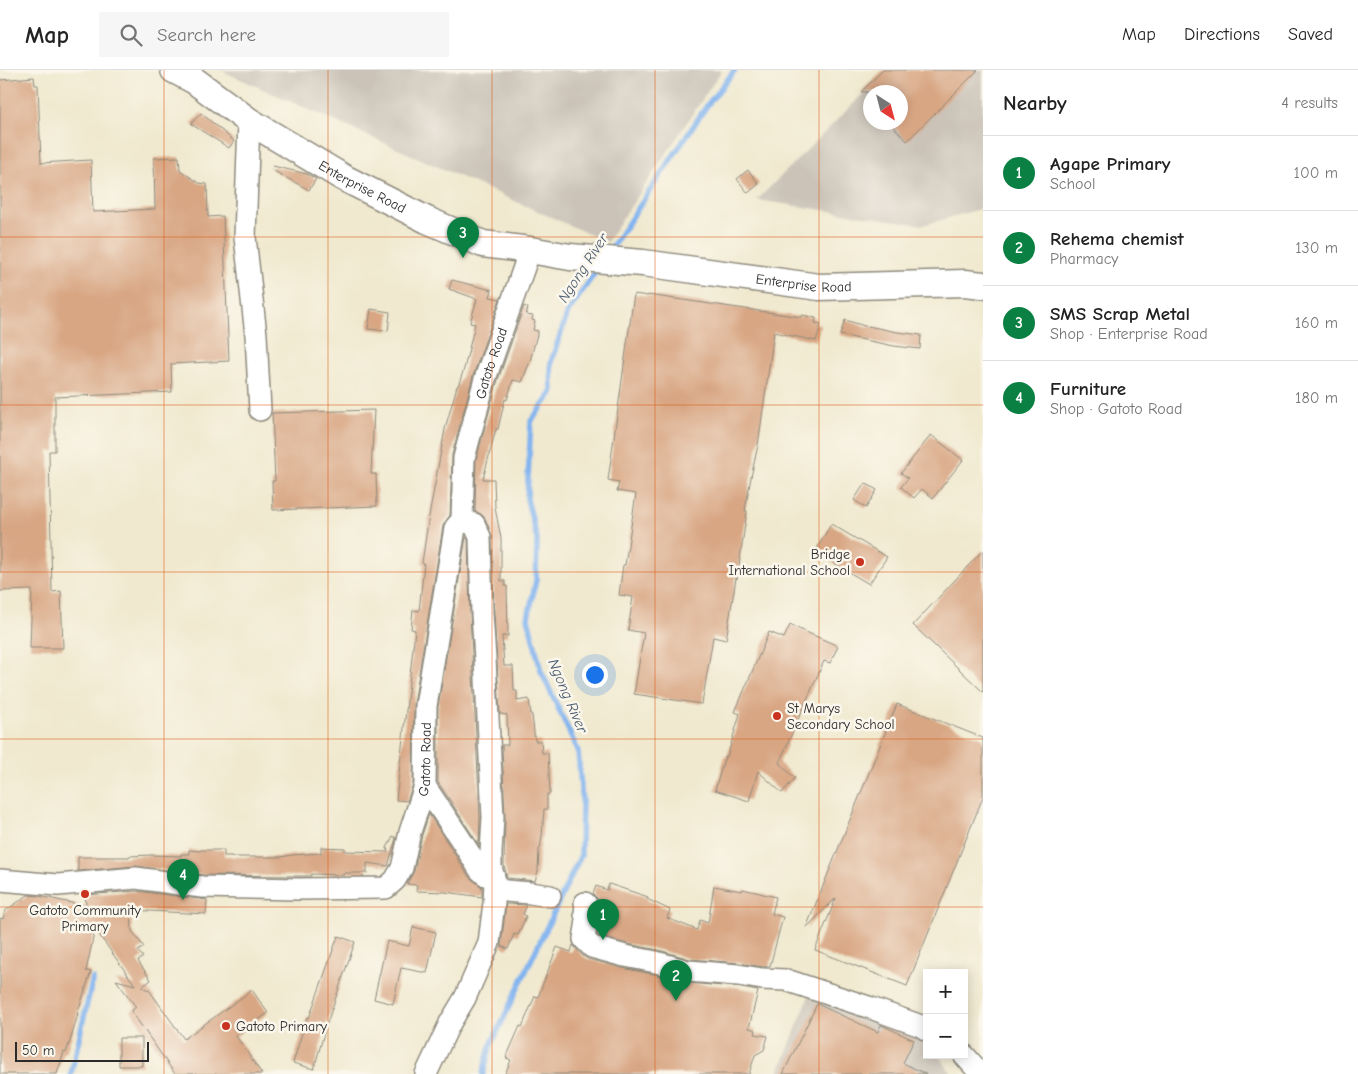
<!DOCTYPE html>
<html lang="en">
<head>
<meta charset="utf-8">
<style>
  body { margin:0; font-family:"Comic Neue",sans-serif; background:#f6f6f6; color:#222 }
  .controls { position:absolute; right:15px; bottom:15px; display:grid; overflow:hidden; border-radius:0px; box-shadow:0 2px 12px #0003 }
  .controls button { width:45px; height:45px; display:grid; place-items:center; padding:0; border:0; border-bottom:1px solid #e0e0e0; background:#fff; color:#222; font:25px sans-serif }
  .compass { position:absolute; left:863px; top:15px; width:45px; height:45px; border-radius:50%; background:#fff; box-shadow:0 2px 12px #0003; rotate:144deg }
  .scale { position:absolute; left:15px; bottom:12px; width:134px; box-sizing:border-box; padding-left:5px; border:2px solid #2b2b2b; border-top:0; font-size:14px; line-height:18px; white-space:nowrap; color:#2b2b2b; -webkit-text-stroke:4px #fbf7ec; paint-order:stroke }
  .you { position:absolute; left:594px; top:604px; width:18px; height:18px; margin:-12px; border:4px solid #fff; border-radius:50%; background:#1a73e8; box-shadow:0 0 0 8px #1a73e833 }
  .badge { display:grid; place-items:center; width:32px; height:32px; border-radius:50%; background:#0b8043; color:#fff; font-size:16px; font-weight:700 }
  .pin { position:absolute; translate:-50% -41px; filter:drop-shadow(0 1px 2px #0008) }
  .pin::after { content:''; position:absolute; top:26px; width:18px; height:15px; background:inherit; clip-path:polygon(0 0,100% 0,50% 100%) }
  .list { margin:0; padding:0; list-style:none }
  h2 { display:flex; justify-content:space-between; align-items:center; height:65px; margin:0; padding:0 20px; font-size:21px }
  h2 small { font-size:16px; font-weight:400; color:#767676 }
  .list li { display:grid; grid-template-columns:32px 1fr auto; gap:15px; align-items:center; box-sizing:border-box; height:75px; padding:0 20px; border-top:1px solid #e0e0e0 }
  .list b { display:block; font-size:19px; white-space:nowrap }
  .list p { margin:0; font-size:16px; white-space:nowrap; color:#767676 }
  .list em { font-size:16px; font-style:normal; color:#767676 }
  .icon { flex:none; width:28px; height:28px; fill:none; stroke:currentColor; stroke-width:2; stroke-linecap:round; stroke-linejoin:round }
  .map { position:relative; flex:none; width:983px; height:1004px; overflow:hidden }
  header { display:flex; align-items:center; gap:30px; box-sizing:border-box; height:70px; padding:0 25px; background:#fff; border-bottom:1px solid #e0e0e0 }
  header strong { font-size:24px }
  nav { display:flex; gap:28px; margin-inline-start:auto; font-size:18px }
  .search { width:350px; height:45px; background:#f6f6f6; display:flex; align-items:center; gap:12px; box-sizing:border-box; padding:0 18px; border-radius:0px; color:#767676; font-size:19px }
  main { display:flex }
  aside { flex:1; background:#fff }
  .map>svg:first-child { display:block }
  .industrial { fill:#cbc3b8; fill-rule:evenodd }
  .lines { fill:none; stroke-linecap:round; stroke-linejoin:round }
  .stream { stroke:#82b4ef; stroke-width:5.5 }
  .building { fill:#d8a683 }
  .minor-casing { stroke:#8e8a7d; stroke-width:24 }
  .major-casing { stroke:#8e8a7d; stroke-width:29 }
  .minor { stroke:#fff; stroke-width:21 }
  .major { stroke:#fff; stroke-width:26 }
  .grid { fill:none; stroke:#df570e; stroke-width:1; stroke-opacity:0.55 }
  .poi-dot { fill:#c8321e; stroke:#fbf7ec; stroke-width:2 }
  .labels { text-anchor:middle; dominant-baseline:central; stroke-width:5; stroke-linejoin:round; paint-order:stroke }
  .street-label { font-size:14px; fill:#2b2b2b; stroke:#fbf7ec }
  .poi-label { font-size:14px; fill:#2b2b2b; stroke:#fbf7ec; text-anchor:start }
  .water-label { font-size:15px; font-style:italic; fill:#495b70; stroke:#fbf7ec }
</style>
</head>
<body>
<header>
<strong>Map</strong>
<div class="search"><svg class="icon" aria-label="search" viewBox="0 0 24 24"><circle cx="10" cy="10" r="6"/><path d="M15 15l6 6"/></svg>Search here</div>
<nav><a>Map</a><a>Directions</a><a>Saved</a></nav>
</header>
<main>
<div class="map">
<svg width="983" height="1004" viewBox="0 0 983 1004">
  <rect width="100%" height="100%" fill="#fbf7ec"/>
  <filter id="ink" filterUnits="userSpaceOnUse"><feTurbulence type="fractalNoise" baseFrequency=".02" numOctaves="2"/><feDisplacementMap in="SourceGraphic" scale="10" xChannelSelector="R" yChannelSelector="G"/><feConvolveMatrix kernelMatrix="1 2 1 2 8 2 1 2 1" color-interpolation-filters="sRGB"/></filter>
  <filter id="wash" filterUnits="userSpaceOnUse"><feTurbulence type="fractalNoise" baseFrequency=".0096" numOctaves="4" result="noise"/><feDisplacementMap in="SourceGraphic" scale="20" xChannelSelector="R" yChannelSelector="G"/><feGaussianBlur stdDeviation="1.12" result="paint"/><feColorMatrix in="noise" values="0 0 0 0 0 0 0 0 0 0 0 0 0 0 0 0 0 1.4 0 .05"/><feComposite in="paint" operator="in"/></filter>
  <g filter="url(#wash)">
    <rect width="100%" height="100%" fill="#f0e9cf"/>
    <path class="industrial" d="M220 0H722L607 172Z
      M887 0H983V138L923 155 757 130ZM871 22H901V52H871Z
      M811 921 927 973V985H938L952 1004H778Z"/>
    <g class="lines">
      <path class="stream" d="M608 183 708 34 735 0
        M71 1004 93 908
        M483 1004 490 977 581 785 582 731 578 681 541 601 528 548 536 510 537 469 527 429 531 351 552 323 551 292 568 242 599 197"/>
    </g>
    <g id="blocks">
      <path class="building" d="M883 0H978L907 71 889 52H900V22H861Z
        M34 7 35 15H38L41 93 91 90 93 142 155 139 154 88 179 87 180 100 199 113 207 114 208 147 223 146 229 291 171 294 172 322 55 327V381H49L52 522 61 521 63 578H30L32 520 0 521V10Z
        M201 43 234 71 229 78 191 54Z
        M273 96 307 104 316 109 309 120 272 100Z
        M748 100 759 114 748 123 737 109Z
        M452 210 492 220 490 227 500 229 473 306 452 385 450 445 443 456 414 634 413 714 407 731 396 730 415 560 411 559 413 540 419 541 424 494 422 493 428 452 445 359 457 316H458L464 299 475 254 470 253 477 229 449 219Z
        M634 224 648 226V225L801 247 802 245 816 248 815 253 821 254 816 271 774 262 758 375 751 407 745 441H747L737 509 736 508 726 570 713 567 702 634 634 624 644 563 628 560 633 527 619 525 623 495H625L636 424 617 421 619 412 608 410Z
        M524 236 528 238 526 245 533 246 532 250 535 251 533 260 538 261 530 291 522 312 513 310 507 330 505 329 498 359H496L483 409H494L495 438 501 468V511H505V516H507L508 566H502L504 596H513L514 621H517V631L529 629 531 645H532L535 671H541L542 683H548L550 724H547V739H544L542 766 540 779H539L538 801 535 811 507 808 504 795 505 746 502 675H508L507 645 500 644 494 543 492 466 485 448 481 444 475 441 476 390 497 313Z
        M371 239 390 242 388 261 368 259Z
        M845 250 868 257V256L897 262 921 265 920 279 894 276 840 265Z
        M374 340 371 404H376L377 436 273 440 272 411H275L272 343Z
        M931 365 963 390 933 428 922 419 914 428 901 417 908 408 901 403Z
        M865 413 877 420 866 438 854 430Z
        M831 454 887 487 869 514 815 482Z
        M466 467 468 470 470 544 480 747 479 775 438 712V637Z
        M983 480V622L913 555Z
        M790 555 838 576 830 593 824 591 779 693 795 708 782 723 758 701 749 731 715 720 725 686 727 687 740 644 735 642 769 562 784 568Z
        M897 634 983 668V727L907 916 815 880 836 828 806 858Z
        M429 744 469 807 482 817V827L445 822 416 821 417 815 407 814 414 801 422 765Z
        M393 766 396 768 388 796 367 793V803H344V805L311 804V806H298L203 805 135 796 78 801V787H129V786L152 785 181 786V784H189V780L200 781V780H224V786H232V787H281L292 785 321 783V777L345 778V781L388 782 387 778Z
        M609 814 648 827 647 829 670 840 667 848 697 860 700 850 708 853 714 816 742 821 743 819 776 827 772 844 783 847 770 896 763 897 739 893 690 889 659 880 628 874 598 866 597 865 599 853 598 843V829L593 824 596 816 607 820Z
        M136 821 207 830 206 844 131 840 132 861 144 877 138 881 143 887 138 891 151 910 142 917 149 920 184 969 252 920 268 943 236 966 262 1004H175L131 941 136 937 116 910 135 915 95 859 86 901 91 902 77 945 78 944 72 965 66 983 64 982 57 1004H0V848L3 849 5 841 28 825 39 826 86 836 85 825Z
        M506 834 527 835 523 844 526 846 518 865 514 864 508 879 501 876Z
        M413 857 436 862 427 903 401 898 393 934 374 929 387 871 409 876Z
        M338 866 355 872 326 956 314 999 293 993 307 947 309 948Z
        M573 875 583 886 588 889 622 898 653 904 687 913 736 917 758 921 749 958 756 960 755 964 768 966 764 980 755 985 749 1004H505L511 990 506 988 520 956 522 957 535 926 538 927 557 877 571 882Z
        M817 934 878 962 881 955 914 970 903 993 926 1004H783Z
        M119 968H142V996H119Z"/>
    </g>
  </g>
  <g filter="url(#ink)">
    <use href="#blocks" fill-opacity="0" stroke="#8e8a7d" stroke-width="1"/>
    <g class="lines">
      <g class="minor-casing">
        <g id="minor">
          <path d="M249 51 245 167 256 265 260 340"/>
          <path d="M425 716 459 767 480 800C485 805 488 807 494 807"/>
          <path id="s1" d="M0 810 58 815 136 808 202 817 298 819 386 818 395 810 402 798 410 762 425 716 426 636 455 458 462 450 464 388 485 309 530 180"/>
          <path d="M495 820 530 823 550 826"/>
          <path d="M585 833 586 834 585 844 587 851 584 869 592 877 625 886 656 892 688 901 738 905 762 909 786 910 868 937 921 956 927 960"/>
          <path d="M964 985 981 1004"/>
          <path d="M426 1004 450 953 465 928 489 873 494 833 495 812 491 797V783L493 747 485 589 482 544 480 467 474 454 465 452 462 450"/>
        </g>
      </g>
      <g class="major-casing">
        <g id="major">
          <path id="s2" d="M174 0 195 11 249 51 344 108 427 150 483 174 530 180 570 187 643 193 819 217 965 213 983 215"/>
        </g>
      </g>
      <use href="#minor" class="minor"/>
      <use href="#major" class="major"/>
    </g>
  </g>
  <path class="grid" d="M164 0V1004M328 0V1004M492 0V1004M655 0V1004M819 0V1004M0 167H983M0 335H983M0 502H983M0 669H983M0 837H983"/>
  <g class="poi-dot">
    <circle cx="860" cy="492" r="5"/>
    <circle cx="777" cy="646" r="5"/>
    <circle cx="85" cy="824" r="5"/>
    <circle cx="226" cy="956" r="5"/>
  </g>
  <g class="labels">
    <g class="street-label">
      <text stroke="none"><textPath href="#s2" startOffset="222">Enterprise Road</textPath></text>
      <text stroke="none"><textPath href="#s2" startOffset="679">Enterprise Road</textPath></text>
      <text stroke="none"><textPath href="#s1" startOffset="930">Gatoto Road</textPath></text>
      <text stroke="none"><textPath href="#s1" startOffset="525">Gatoto Road</textPath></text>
    </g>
    <g class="poi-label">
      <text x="850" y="484" text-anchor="end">Bridge<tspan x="850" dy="16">International School</tspan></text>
      <text x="787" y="638">St Marys<tspan x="787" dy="16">Secondary School</tspan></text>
      <text x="85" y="840" text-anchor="middle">Gatoto Community<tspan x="85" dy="16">Primary</tspan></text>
      <text x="236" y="956">Gatoto Primary</text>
    </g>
    <g class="water-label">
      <text transform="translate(583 198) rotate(-57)">Ngong River</text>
      <text transform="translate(568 626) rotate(67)">Ngong River</text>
    </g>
  </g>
</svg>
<div class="controls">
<button>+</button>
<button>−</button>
</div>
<svg class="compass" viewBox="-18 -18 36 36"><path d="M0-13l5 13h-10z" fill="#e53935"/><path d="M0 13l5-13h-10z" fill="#767676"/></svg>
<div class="scale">50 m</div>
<div class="you"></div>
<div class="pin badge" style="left:603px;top:870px">1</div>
<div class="pin badge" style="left:676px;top:931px">2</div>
<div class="pin badge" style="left:463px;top:188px">3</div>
<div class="pin badge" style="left:183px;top:830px">4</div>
</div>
<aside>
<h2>Nearby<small>4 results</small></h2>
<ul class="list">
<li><span class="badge">1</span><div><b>Agape Primary</b><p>School</p></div><em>100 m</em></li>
<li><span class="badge">2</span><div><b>Rehema chemist</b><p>Pharmacy</p></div><em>130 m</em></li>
<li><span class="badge">3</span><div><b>SMS Scrap Metal</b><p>Shop · Enterprise Road</p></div><em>160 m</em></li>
<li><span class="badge">4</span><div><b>Furniture</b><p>Shop · Gatoto Road</p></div><em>180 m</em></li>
</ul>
</aside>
</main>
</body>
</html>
